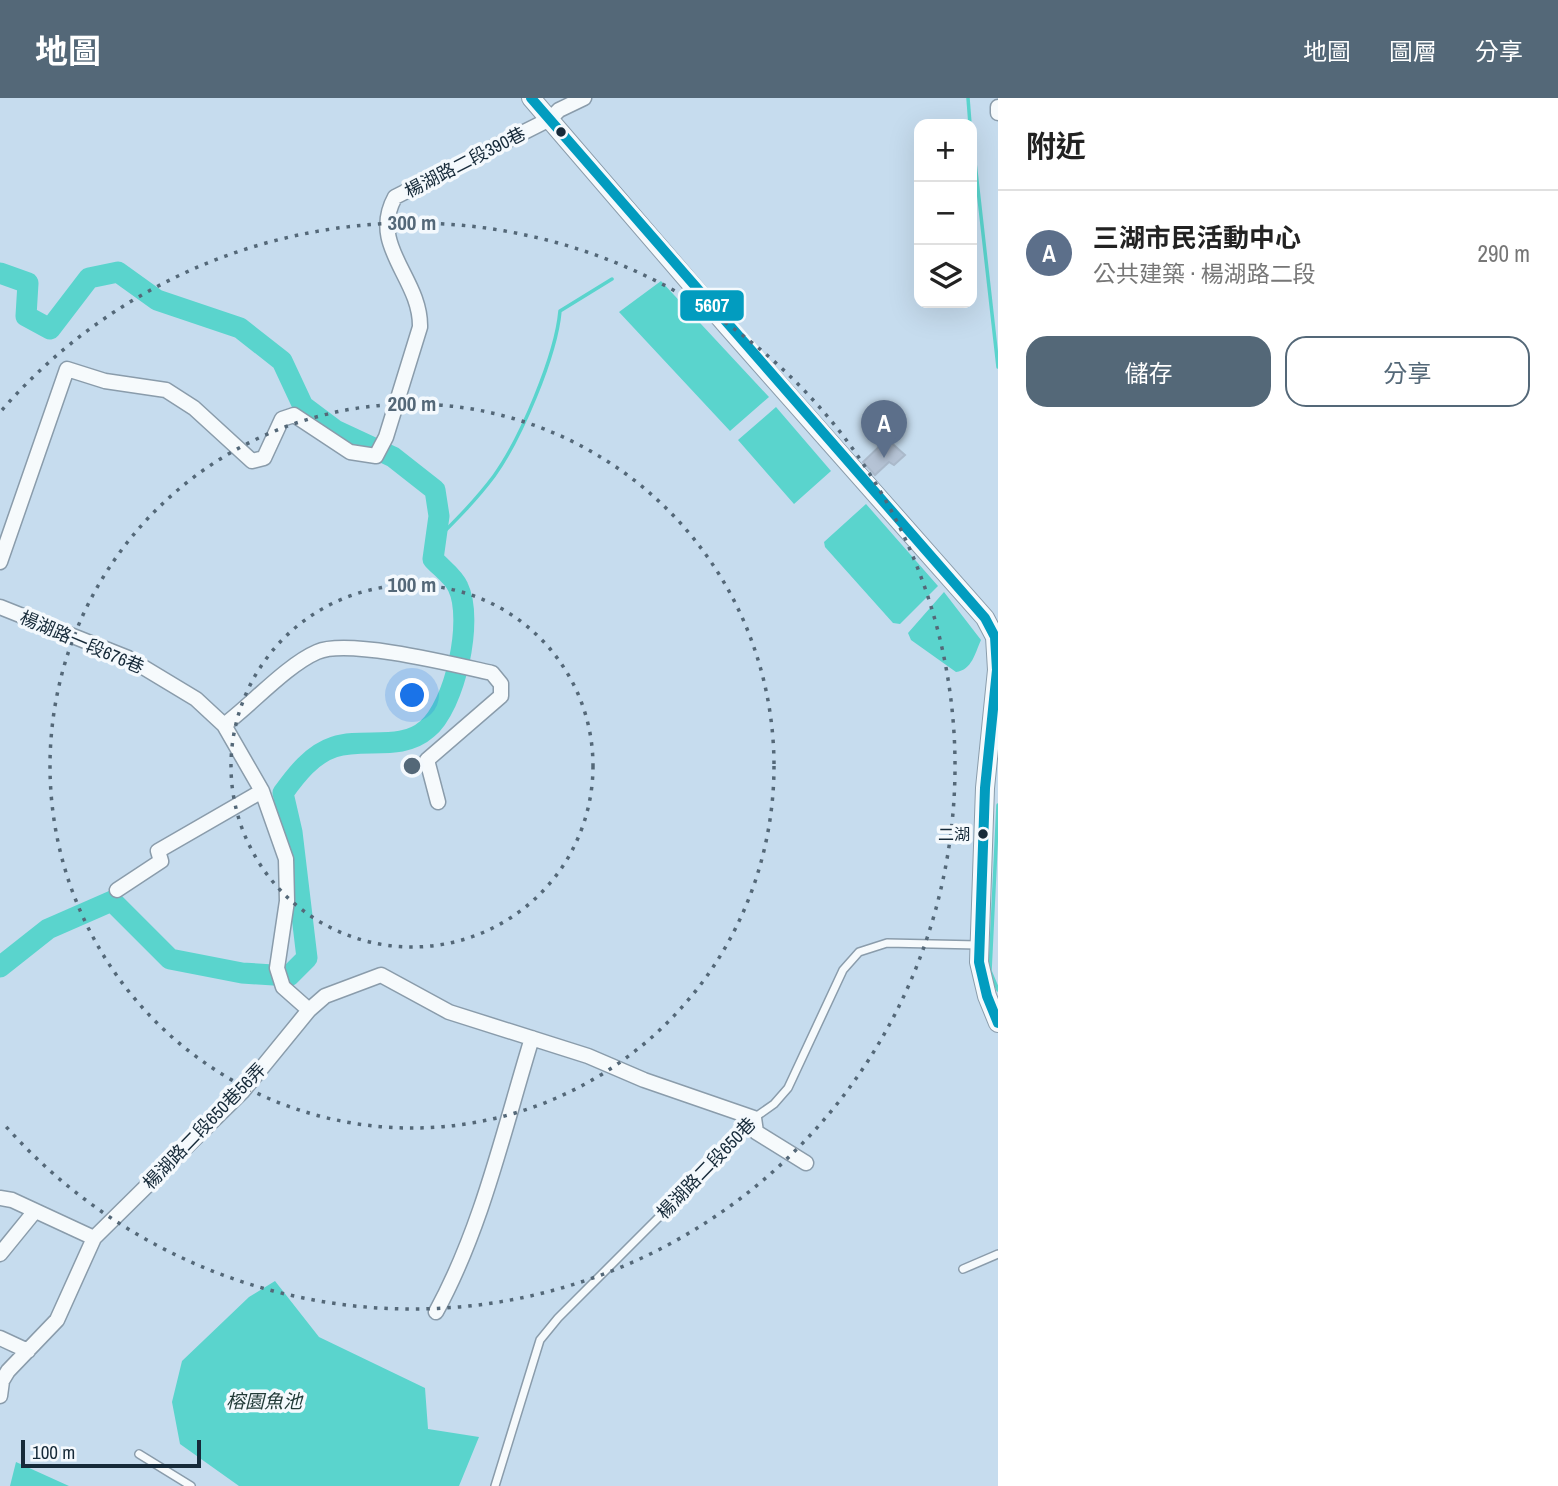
<!DOCTYPE html>
<html lang="zh-TW">
<head>
<meta charset="utf-8">
<style>
  body { margin:0; font-family:"Archivo Narrow","Noto Sans TC",sans-serif; background:#f2f2f2; color:#222 }
  .controls { position:absolute; right:21px; top:21px; display:grid; overflow:hidden; border-radius:14px; box-shadow:0 7px 28px #0002 }
  .controls button { width:63px; height:63px; display:grid; place-items:center; padding:0; border:0; border-bottom:2px solid #e0e0e0; background:#fff; color:#222; font:35px sans-serif }
  .scale { position:absolute; left:21px; bottom:18px; width:180px; box-sizing:border-box; padding-left:7px; border:4px solid #162a39; border-top:0; font-size:19px; line-height:24px; white-space:nowrap; color:#162a39; -webkit-text-stroke:5px #f4f9fd; paint-order:stroke }
  .you { position:absolute; left:413px; top:598px; width:24px; height:24px; margin:-18px; border:5px solid #fff; border-radius:50%; background:#1a73e8; box-shadow:0 0 0 10px #1a73e833 }
  .badge { display:grid; place-items:center; width:46px; height:46px; border-radius:50%; background:#546878; color:#fff; font-size:23px; font-weight:700 }
  .pin { position:absolute; translate:-50% -58px; filter:drop-shadow(0 2px 4px #0008) }
  .pin::after { content:''; position:absolute; top:37px; width:24px; height:21px; background:inherit; clip-path:polygon(0 0,100% 0,50% 100%) }
  .list { margin:0; padding:0; list-style:none }
  h2 { display:flex; justify-content:space-between; align-items:center; height:91px; margin:0; padding:0 28px; font-size:30px }
  h2 small { font-size:23px; font-weight:400; color:#767676 }
  .list li { display:grid; grid-template-columns:46px 1fr auto; gap:21px; align-items:center; box-sizing:border-box; height:126px; padding:0 28px; border-top:2px solid #e0e0e0 }
  .list b { display:block; font-size:26px; white-space:nowrap }
  .list p { margin:0; font-size:23px; white-space:nowrap; color:#767676 }
  .list em { font-size:23px; font-style:normal; color:#767676 }
  .actions { display:flex; gap:14px; padding:21px 28px }
  .actions a { flex:1; padding:16px 0; border:2px solid #546878; border-radius:21px; text-align:center; font-size:24px; color:#546878 }
  .actions .main { background:#546878; color:#fff }
  .icon { flex:none; width:38px; height:38px; fill:none; stroke:currentColor; stroke-width:2; stroke-linecap:round; stroke-linejoin:round }
  .map { position:relative; flex:none; width:998px; height:1388px; overflow:hidden }
  header { display:flex; align-items:center; gap:42px; box-sizing:border-box; height:98px; padding:0 35px; background:#546878; color:#fff }
  header strong { font-size:33px }
  nav { display:flex; gap:38px; margin-inline-start:auto; font-size:24px }
  main { display:flex }
  aside { flex:1; background:#fff }
  .map>svg:first-child { display:block }
  .water { fill:#5ad4cd }
  .lines { fill:none; stroke-linecap:round; stroke-linejoin:round }
  .stream { stroke:#5ad4cd; stroke-width:3.5 }
  .river { stroke:#5ad4cd; stroke-width:21 }
  .building { fill:#b5c3d5; stroke:#abbacb; stroke-width:2 }
  .service-casing { stroke:#8a9cab; stroke-width:10 }
  .minor-casing { stroke:#8a9cab; stroke-width:17 }
  .tertiary-casing { stroke:#8a9cab; stroke-width:20 }
  .service { stroke:#f6fafc; stroke-width:7 }
  .minor { stroke:#f6fafc; stroke-width:14 }
  .tertiary { stroke:#f6fafc; stroke-width:18 }
  .bus-1-casing { stroke:#f4f9fd; stroke-width:16 }
  .bus-1 { stroke:#029cbf; stroke-width:10 }
  .ring { fill:none; stroke:#546878; stroke-width:3.5; stroke-dasharray:3.5 7 }
  .bus-dot { fill:#162a39; stroke:#f4f9fd; stroke-width:2.5 }
  .labels { text-anchor:middle; dominant-baseline:central; stroke-width:7; stroke-linejoin:round; paint-order:stroke }
  .bus-label { font-size:16px; fill:#162a39; stroke:#f4f9fd; text-anchor:end }
  .street-label { font-size:18px; fill:#162a39; stroke:#f4f9fd }
  .water-label { font-size:19px; font-style:italic; fill:#213a37; stroke:#f4f9fd }
  .centre { fill:#546878; stroke:#f4f9fd; stroke-width:3.5 }
  .ring-label { font-size:21px; text-anchor:middle; font-weight:bold; fill:#546878; stroke:#f4f9fd; stroke-width:7; stroke-linejoin:round; paint-order:stroke }
  .line-badge { stroke:#f4f9fd; stroke-width:2.5 }
  .badge-label { font-size:19px; text-anchor:middle; font-weight:bold; fill:#fff }
</style>
</head>
<body>
<header>
<strong>地圖</strong>
<nav><a>地圖</a><a>圖層</a><a>分享</a></nav>
</header>
<main>
<div class="map">
<svg width="998" height="1388" viewBox="0 0 998 1388">
  <rect width="100%" height="100%" fill="#c6dcee"/>
  <path class="water" d="M661 183 769 299 730 333 619 214Z
    M776 309 831 373 794 406 738 342Z
    M866 406 938 488 900 526 893 525 825 449 824 444Z
    M944 494 981 542C975 555 972 572 956 574L911 542 908 535Z
    M275 1183 319 1239 425 1290 428 1331 479 1339 459 1388H239L180 1346 172 1304 182 1263 249 1199Z
    M16 1364 69 1388H10Z"/>
  <g class="lines">
    <path class="stream" d="M968 0 970 26
      M972 38 998 269
      M435 443C456 422 476 402 494 378 520 342 556 258 560 213L612 181
      M998 707 990 873 998 892"/>
    <path class="river" d="M0 175 28 185 26 218 50 231 89 180 118 174 157 202 240 230 282 263 303 308 335 332 393 359 435 392 439 418 433 461C440 469 454 479 458 489 474 522 455 608 427 631 401 654 364 639 334 649 312 656 296 677 283 695L292 734 307 860 289 878 242 875 170 861 112 803 48 831 0 869"/>
  </g>
  <path class="building" d="M887 341 905 357 894 367 889 364 875 377 863 364Z"/>
  <g class="lines">
    <g class="service-casing">
      <path id="service" d="M963 1171 998 1156
        M139 1356 191 1388
        M495 1388 540 1242 558 1220 721 1057 754 1020 774 1006 788 990 843 872 859 854 887 845 978 847"/>
    </g>
    <g class="minor-casing">
      <path id="minor" d="M998 9V15
        M0 464 67 271 105 283 166 292 194 310 252 363 264 360 282 321 294 317 350 354 376 358 386 339 420 229C421 180 368 148 395 99L550 21 559 12 584 0
        M0 509 128 560 196 601 224 627 262 693 286 761 287 803 277 870 283 889 309 912 325 898 381 877 449 914 588 958 644 982 754 1020 756 1034 806 1065
        M224 627C252 606 287 567 317 554 348 540 456 567 492 575L501 586V598L427 662 438 704
        M117 792 161 763 158 753 262 693
        M0 1100 12 1102 94 1140
        M0 1156 35 1113
        M436 1214C482 1130 504 1031 532 940
        M0 1240 28 1253
        M0 1298 2 1283 8 1273 57 1222 94 1140 242 994 309 912"/>
    </g>
    <g class="tertiary-casing">
      <path id="tertiary" d="M531 0 727 228 985 520 995 539 997 572 985 690 979 864 987 898 998 925"/>
    </g>
    <use href="#service" class="service"/>
    <use href="#minor" class="minor"/>
    <use href="#tertiary" class="tertiary"/>
    <g class="bus-1-casing">
      <path id="bus-1" d="M531 0 985 520 995 539 997 572 985 690 979 864 987 898 998 925"/>
    </g>
    <use href="#bus-1" class="bus-1"/>
  </g>
  <g class="ring">
    <circle cx="412" cy="668" r="181"/>
    <circle cx="412" cy="668" r="362"/>
    <path d="M2 312A543 543 0 1 1 2 1024"/>
  </g>
  <g class="bus-dot">
    <circle cx="561" cy="34" r="6"/>
    <circle cx="983" cy="736" r="6"/>
  </g>
  <g class="labels">
    <g class="bus-label">
      <text x="970" y="736">二湖</text>
    </g>
    <g class="street-label">
      <text transform="translate(465 64) rotate(-27)">楊湖路二段390巷</text>
      <text transform="translate(82 544) rotate(23)">楊湖路一段676巷</text>
      <text transform="translate(204 1028) rotate(-46)">楊湖路二段650巷56弄</text>
      <text transform="translate(706 1070) rotate(-46)">楊湖路二段650巷</text>
    </g>
    <g class="water-label">
      <text x="264" y="1303">榕園魚池</text>
    </g>
  </g>
  <circle cx="412" cy="668" r="10" class="centre"/>
  <g class="ring-label">
    <text x="412" y="132">300 m</text>
    <text x="412" y="313">200 m</text>
    <text x="412" y="494">100 m</text>
  </g>
  <rect class="line-badge" x="679" y="191" width="66" height="33" rx="7" fill="#029cbf"/>
  <g class="badge-label">
    <text x="712" y="214">5607</text>
  </g>
</svg>
<div class="controls">
<button>+</button>
<button>−</button>
<button><svg class="icon" aria-label="layers" viewBox="0 0 24 24"><path d="M12 4l9 5-9 5-9-5zM3 14l9 5 9-5"/></svg></button>
</div>
<div class="scale">100 m</div>
<div class="you"></div>
<div class="pin badge" style="left:884px;top:360px;background:#5c6f8a">A</div>
</div>
<aside>
<h2>附近<small></small></h2>
<ul class="list">
<li><span class="badge" style="background:#5c6f8a">A</span><div><b>三湖市民活動中心</b><p>公共建築 · 楊湖路二段</p></div><em>290 m</em></li>
</ul>
<div class="actions"><a class="main">儲存</a><a>分享</a></div>
</aside>
</main>
</body>
</html>
